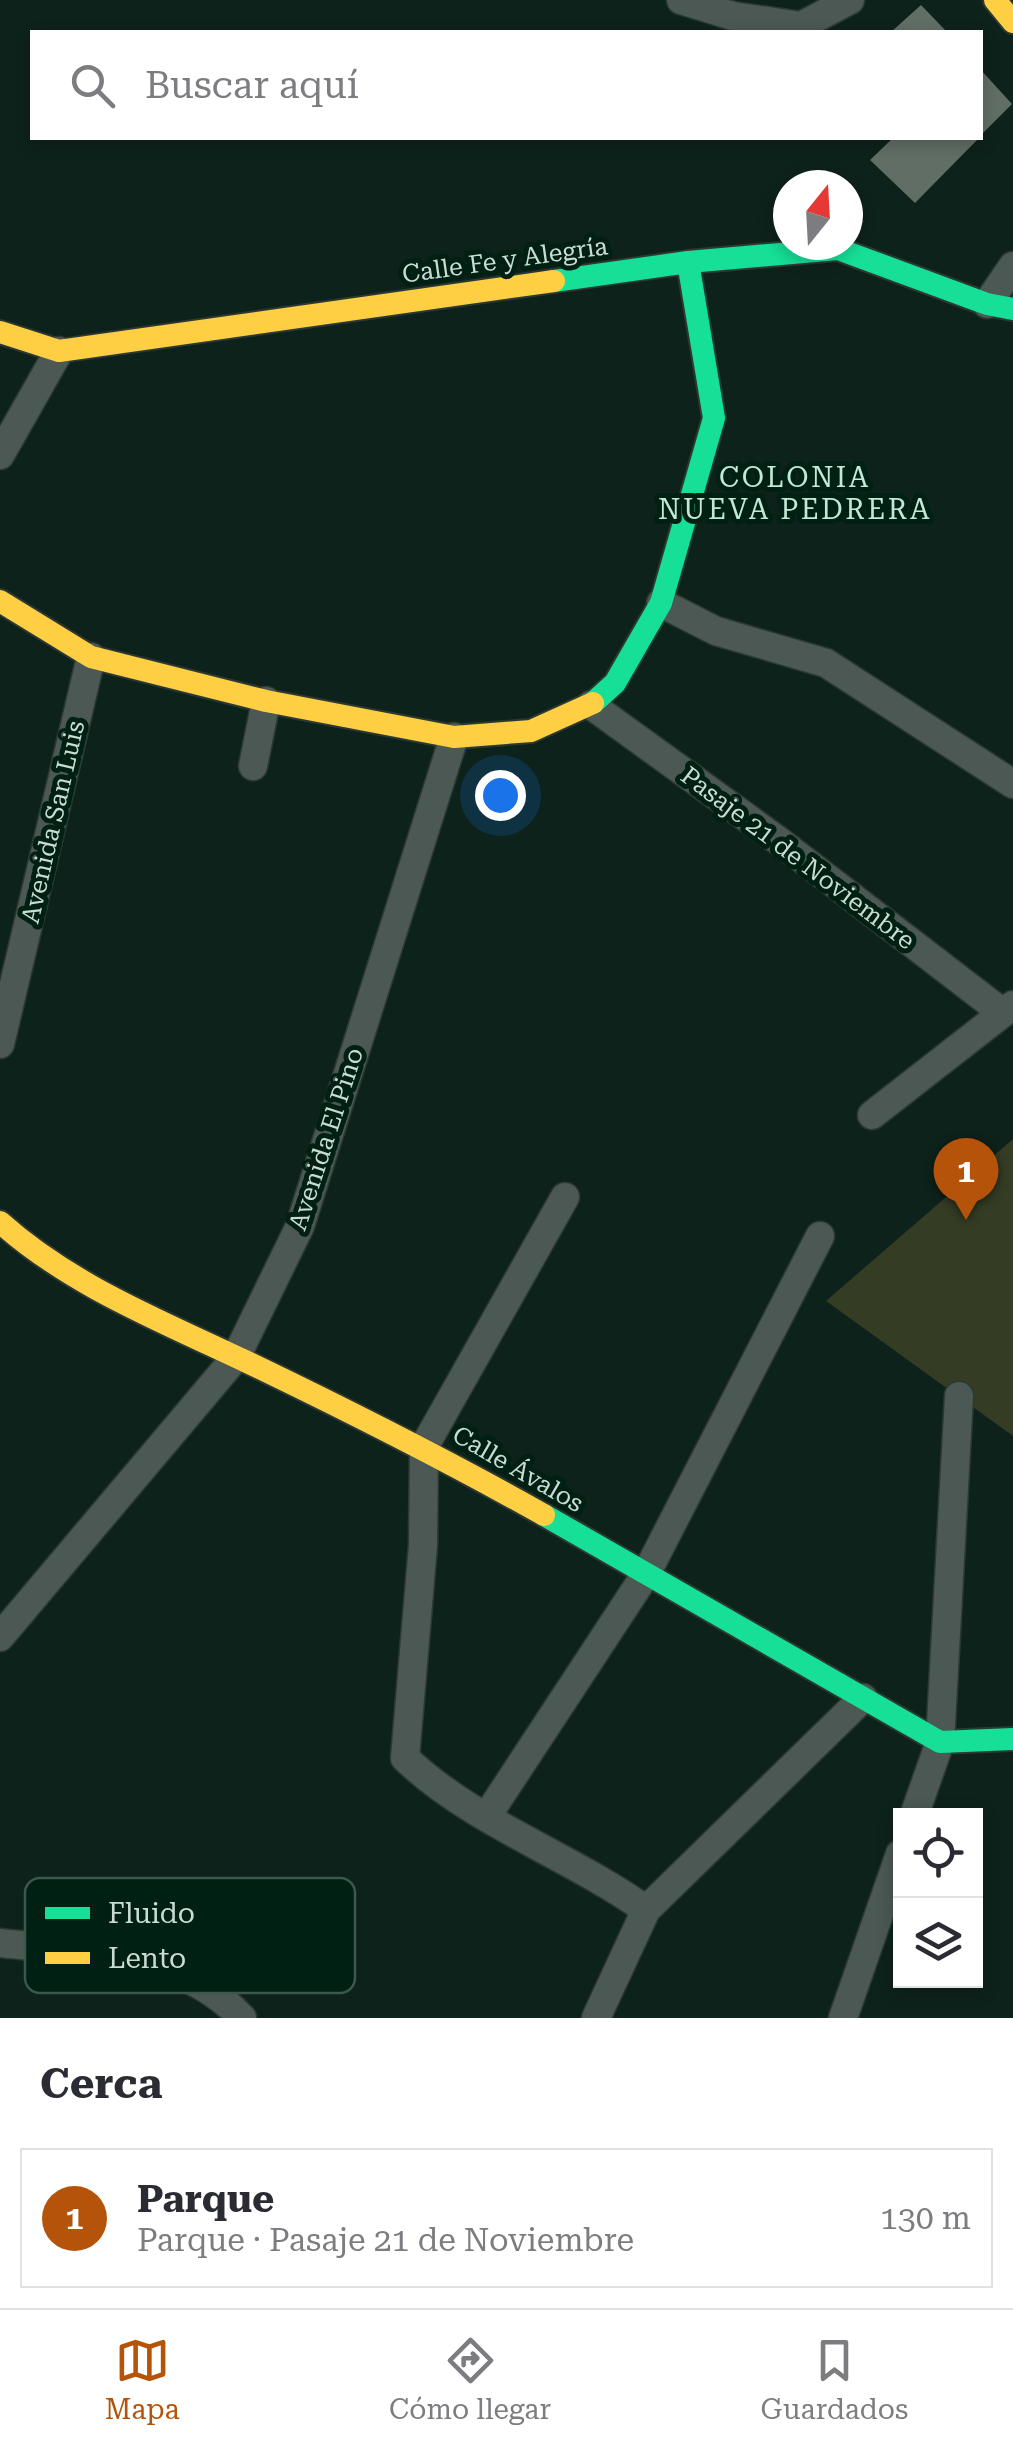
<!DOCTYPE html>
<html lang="es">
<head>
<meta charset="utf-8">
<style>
  body { margin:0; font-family:"Roboto Serif",serif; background:#f7f7f7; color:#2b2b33 }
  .controls { position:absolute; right:30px; bottom:30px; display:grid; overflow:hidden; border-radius:0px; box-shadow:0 5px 15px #0003 }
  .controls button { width:90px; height:90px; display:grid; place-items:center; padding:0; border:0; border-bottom:2px solid #e1e1e2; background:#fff; color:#2b2b33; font:50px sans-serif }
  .compass { position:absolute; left:773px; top:170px; width:90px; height:90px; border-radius:50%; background:#fff; box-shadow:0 5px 15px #0003; rotate:18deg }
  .you { position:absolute; left:500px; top:795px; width:35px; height:35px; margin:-25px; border:8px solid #fff; border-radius:50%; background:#1a73e8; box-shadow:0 0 0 15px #1a73e833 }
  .badge { display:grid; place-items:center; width:65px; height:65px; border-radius:50%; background:#b45309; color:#fff; font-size:32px; font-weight:700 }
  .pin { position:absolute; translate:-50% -82px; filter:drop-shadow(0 2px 5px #0008) }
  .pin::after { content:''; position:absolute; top:52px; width:35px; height:30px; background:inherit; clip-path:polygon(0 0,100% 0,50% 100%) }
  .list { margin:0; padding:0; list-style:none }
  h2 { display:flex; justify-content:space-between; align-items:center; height:130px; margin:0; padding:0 40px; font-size:42px }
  h2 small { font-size:32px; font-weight:400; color:#7c7c81 }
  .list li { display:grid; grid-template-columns:65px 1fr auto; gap:30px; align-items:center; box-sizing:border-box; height:140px; margin:0 20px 20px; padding:0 20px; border:2px solid #e1e1e2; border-radius:0px }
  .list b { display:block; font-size:38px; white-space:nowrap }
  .list p { margin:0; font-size:32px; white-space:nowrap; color:#7c7c81 }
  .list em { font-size:32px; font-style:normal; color:#7c7c81 }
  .icon { flex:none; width:55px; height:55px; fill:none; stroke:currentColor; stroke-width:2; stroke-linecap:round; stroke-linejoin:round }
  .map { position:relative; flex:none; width:1013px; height:2018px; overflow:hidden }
  .search { position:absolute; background:#fff; box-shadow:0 5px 15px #0003; left:30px; right:30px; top:30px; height:110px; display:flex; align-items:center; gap:25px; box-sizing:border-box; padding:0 35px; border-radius:0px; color:#7c7c81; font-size:38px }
  .sheet { height:290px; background:#fff }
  nav { display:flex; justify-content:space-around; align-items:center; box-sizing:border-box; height:140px; border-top:2px solid #e1e1e2; background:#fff; font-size:28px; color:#7c7c81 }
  nav a { display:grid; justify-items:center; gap:5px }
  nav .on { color:#b45309 }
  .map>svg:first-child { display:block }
  .green { fill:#343c24 }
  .building { fill:#606e65 }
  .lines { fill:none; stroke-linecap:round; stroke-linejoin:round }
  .street-casing { stroke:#2c3933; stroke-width:31 }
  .fast-casing { stroke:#2c3933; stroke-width:26 }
  .slow-casing { stroke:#2c3933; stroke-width:26 }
  .street { stroke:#4b5853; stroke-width:28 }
  .fast { stroke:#16e098; stroke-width:22 }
  .slow { stroke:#ffcf43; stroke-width:22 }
  .labels { text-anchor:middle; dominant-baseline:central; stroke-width:10; stroke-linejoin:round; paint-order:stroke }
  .street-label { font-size:25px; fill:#c9dcd3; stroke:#002014 }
  .neighbourhood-label { font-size:28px; letter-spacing:2.5px; fill:#c2e9d6; stroke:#002014 }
  .key { fill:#002014; stroke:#3c584d; stroke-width:2.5 }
  .key-label { font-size:28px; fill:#c9dcd3 }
</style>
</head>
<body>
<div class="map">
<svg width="1013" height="2018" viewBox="0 0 1013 2018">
  <rect width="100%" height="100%" fill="#0d221a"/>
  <path class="green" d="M1013 1139V1436L826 1301Z"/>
  <path class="building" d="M921 5 947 32H891Z
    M980 69 1012 104 980 136Z
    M893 138H979L915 203 870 160Z"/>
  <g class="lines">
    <g class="street-casing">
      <path id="street" d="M681 0 733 16 801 26 850 0
        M987 304 1013 266
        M0 455 59 351
        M661 603 716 631 826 663 1013 784
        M591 705 779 841 1003 1013
        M253 766 266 701
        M0 1044 91 657
        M872 1115 1013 1005
        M565 1197 424 1447 423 1545 405 1758C473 1823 569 1855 646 1910
        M0 1637 236 1357 300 1226 454 737
        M487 1816 646 1574 820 1236
        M914 1816 940 1742 959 1396
        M0 1943C83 1952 181 1952 242 2018
        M596 2018 646 1910 863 1698
        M843 2018 900 1854"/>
    </g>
    <g class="fast-casing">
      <path id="fast" d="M554 281 688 262 838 249 987 304 1013 309
        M593 703 615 683 661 603 714 418 688 262
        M544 1515 940 1742 1013 1739"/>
    </g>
    <g class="slow-casing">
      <path id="slow" d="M995 0 1013 22
        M0 332 59 351 554 281
        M0 601 91 657 266 701 454 737 531 731 593 703
        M0 1222C70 1285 161 1321 245 1361 347 1410 446 1460 544 1515"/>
    </g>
    <use href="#street" class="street"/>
    <use href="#fast" class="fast"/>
    <use href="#slow" class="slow"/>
  </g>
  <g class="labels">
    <g class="street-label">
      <text transform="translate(505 260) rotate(-8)">Calle Fe y Alegría</text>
      <text transform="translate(53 822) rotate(-77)">Avenida San Luis</text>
      <text transform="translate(798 858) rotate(37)">Pasaje 21 de Noviembre</text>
      <text transform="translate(326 1139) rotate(-72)">Avenida El Pino</text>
      <text transform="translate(518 1469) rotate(30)">Calle Ávalos</text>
    </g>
    <g class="neighbourhood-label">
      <text x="795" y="477">COLONIA<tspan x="795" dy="32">NUEVA PEDRERA</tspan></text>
    </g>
  </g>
  <rect x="25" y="1878" width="330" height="115" rx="15" class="key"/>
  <rect x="45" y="1907" width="45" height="12" fill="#16e098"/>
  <rect x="45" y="1952" width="45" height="12" fill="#ffcf43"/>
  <g class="key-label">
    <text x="108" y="1923">Fluido</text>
    <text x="108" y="1968">Lento</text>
  </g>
</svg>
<div class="controls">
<button><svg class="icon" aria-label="locate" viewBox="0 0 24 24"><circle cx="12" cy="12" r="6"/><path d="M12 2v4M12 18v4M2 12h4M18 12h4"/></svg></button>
<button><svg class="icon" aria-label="layers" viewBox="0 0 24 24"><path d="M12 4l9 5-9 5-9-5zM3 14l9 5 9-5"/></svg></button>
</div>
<svg class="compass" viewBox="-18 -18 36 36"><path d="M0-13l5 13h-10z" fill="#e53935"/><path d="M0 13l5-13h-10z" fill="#7c7c81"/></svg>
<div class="you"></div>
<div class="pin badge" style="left:966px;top:1220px">1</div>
<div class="search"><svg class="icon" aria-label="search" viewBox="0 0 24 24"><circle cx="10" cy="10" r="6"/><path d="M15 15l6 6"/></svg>Buscar aquí</div>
</div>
<section class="sheet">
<h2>Cerca<small></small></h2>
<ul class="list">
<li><span class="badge">1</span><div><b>Parque</b><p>Parque · Pasaje 21 de Noviembre</p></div><em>130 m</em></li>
</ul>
</section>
<nav>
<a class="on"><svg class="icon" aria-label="map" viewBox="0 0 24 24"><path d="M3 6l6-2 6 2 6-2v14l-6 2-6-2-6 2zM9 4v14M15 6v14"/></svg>Mapa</a>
<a><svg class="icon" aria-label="directions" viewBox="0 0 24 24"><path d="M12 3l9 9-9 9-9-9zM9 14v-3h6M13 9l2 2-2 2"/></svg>Cómo llegar</a>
<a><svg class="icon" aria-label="saved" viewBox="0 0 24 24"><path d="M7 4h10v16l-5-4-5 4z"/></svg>Guardados</a>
</nav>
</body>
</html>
